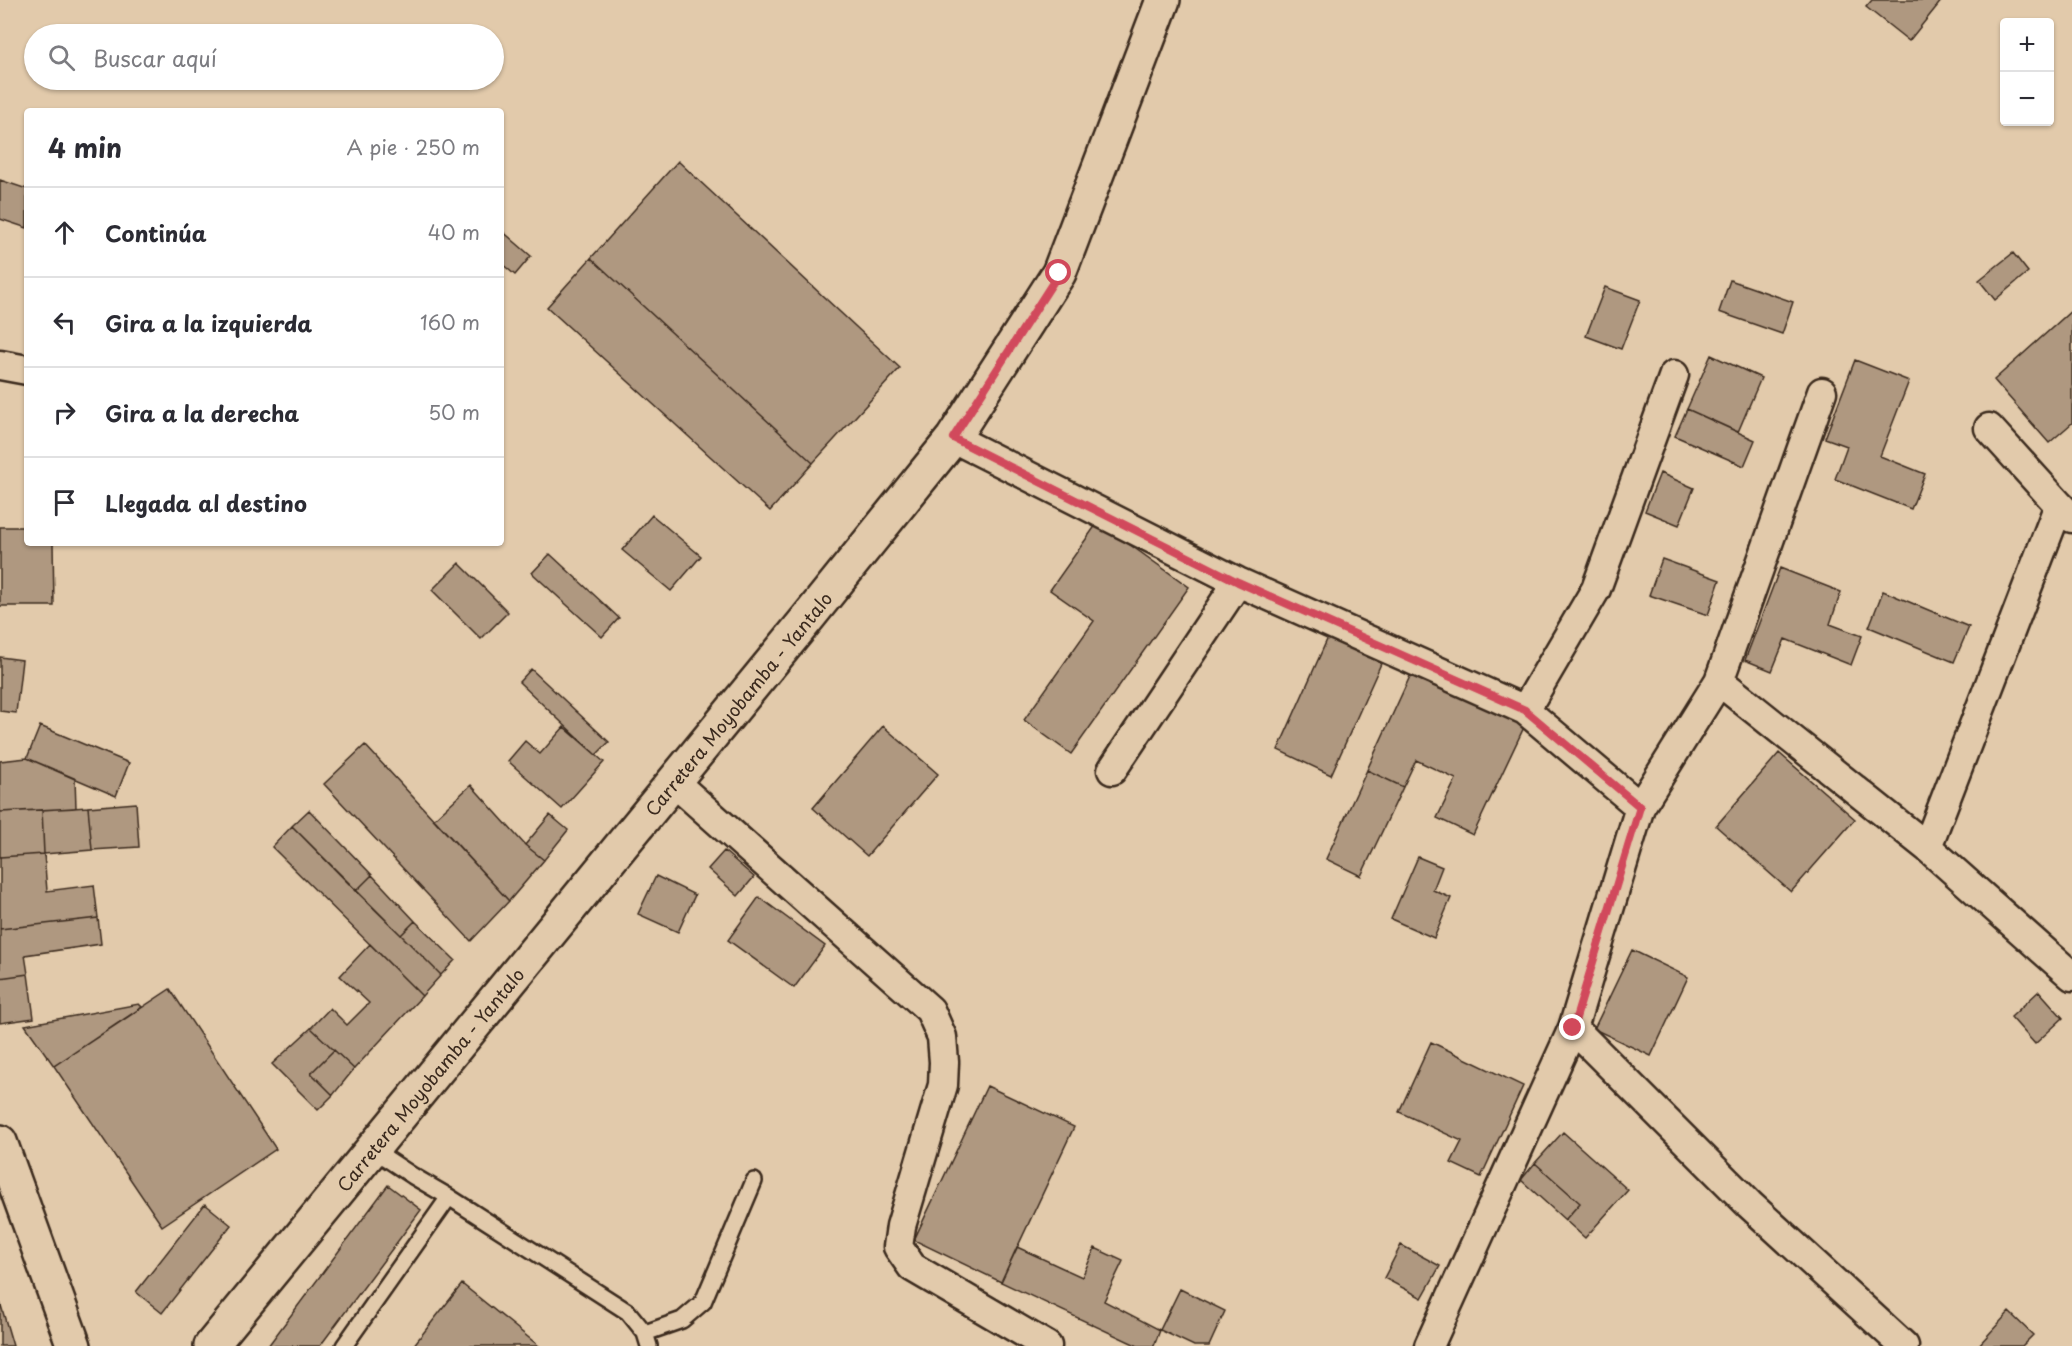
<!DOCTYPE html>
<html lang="es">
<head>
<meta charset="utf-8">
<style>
  body { margin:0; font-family:"Playpen Sans",sans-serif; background:#f2f2f3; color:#2b2b33 }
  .controls { position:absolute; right:18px; top:18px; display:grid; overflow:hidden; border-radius:6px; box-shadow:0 2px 4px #0004 }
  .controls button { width:54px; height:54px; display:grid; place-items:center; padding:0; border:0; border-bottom:2px solid #e1e1e2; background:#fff; color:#2b2b33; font:30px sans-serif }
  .stop { position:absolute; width:18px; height:18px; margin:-14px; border:4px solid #d1495b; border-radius:50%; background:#fff }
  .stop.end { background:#d1495b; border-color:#fff; box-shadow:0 2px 6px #0008 }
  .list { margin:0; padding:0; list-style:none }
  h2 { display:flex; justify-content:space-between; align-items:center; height:78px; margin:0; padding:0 24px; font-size:26px }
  h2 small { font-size:20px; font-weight:400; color:#7c7c81 }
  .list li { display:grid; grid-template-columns:39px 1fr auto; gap:18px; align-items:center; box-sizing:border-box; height:90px; padding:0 24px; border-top:2px solid #e1e1e2 }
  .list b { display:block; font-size:22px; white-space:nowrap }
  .list em { font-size:20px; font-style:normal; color:#7c7c81 }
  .icon { flex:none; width:33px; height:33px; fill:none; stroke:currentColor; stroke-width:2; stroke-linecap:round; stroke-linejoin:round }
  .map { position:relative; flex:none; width:2072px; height:1346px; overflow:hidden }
  .search { position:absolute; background:#fff; box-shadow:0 2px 4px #0004; left:24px; top:24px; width:480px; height:66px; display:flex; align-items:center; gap:15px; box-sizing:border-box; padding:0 21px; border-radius:33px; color:#7c7c81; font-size:22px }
  .panel { position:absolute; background:#fff; box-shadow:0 2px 4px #0004; left:24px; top:108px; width:480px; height:438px; border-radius:6px }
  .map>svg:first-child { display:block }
  .building { fill:#af9880; stroke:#3b2a1e; stroke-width:1.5 }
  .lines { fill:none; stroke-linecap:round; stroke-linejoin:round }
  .service-casing { stroke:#3b2a1e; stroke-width:20 }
  .minor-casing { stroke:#3b2a1e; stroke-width:33 }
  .secondary-casing { stroke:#3b2a1e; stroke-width:38 }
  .service { stroke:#e2caab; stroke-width:15 }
  .minor { stroke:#e2caab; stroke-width:28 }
  .secondary { stroke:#e2caab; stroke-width:33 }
  .route { stroke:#d1495b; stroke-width:8 }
  .labels { text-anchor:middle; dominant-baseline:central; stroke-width:5; stroke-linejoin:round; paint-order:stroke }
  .street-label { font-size:18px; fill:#3b2a1e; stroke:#e2caab }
</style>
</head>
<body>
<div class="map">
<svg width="2072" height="1346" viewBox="0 0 2072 1346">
  <rect width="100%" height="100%" fill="#e2caab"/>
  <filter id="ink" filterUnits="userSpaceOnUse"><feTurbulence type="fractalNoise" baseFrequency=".0167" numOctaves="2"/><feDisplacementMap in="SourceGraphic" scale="12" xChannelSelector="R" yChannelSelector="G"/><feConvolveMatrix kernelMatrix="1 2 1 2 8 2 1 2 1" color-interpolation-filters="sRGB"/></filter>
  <g filter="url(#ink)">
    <path class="building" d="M1872 0H1942L1909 41 1866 7Z
      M678 161 900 368 813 463 591 258Z
      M0 180 27 189V228L0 219Z
      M501 230 531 256 515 275 501 263Z
      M2013 253 2028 272 1995 300 1979 280Z
      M591 258 813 463 770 511 547 307Z
      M1730 280 1793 302 1782 334 1719 312Z
      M1605 287 1640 300 1621 349 1586 336Z
      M2072 310V423L2049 443 1994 380Z
      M1711 355 1761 378 1738 432 1687 409Z
      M1855 360 1909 381 1880 456 1925 474 1911 509 1835 479 1847 446 1825 438Z
      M1687 409 1755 440 1744 466 1675 436Z
      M1660 473 1694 488 1679 525 1645 511Z
      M652 515 701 556 671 591 622 550Z
      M1098 522 1189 587 1071 754 1024 720 1094 621 1050 590Z
      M0 527H27V543H53L54 606H0Z
      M550 554 619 618 602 637 532 573Z
      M1662 559 1720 580 1708 615 1649 595Z
      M459 563 508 612 481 639 432 590Z
      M1780 568 1841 592 1830 624 1862 636 1851 665 1785 639 1772 671 1745 660Z
      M1883 591 1969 627 1954 662 1869 627Z
      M1330 633 1384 657 1331 775 1278 750Z
      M0 657 22 660 16 713 0 711Z
      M531 669 609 742 596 755 519 682Z
      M1412 672 1525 725 1473 835 1437 818 1456 779 1416 760 1403 787 1367 770Z
      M40 726 129 763 116 796 27 758Z
      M883 726 938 774 867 856 813 808Z
      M564 727 604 762 562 809 508 761 525 741 540 754Z
      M365 745 509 901 471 941 324 784Z
      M1779 753 1855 819 1791 892 1716 826Z
      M27 758 75 779 76 808 0 812V761Z
      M1367 770 1403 787 1361 876 1326 859Z
      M471 785 525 845 544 860 509 901 434 819Z
      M136 803 139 847 92 850 88 807Z
      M88 807 92 850 44 854 42 810Z
      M42 810 44 854 0 857V812Z
      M309 810 372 875 356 891 292 826Z
      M550 815 568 830 544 860 525 845Z
      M292 826 441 975 422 996 272 847Z
      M724 851 754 877 738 896 708 869Z
      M44 854 47 891 94 885 98 918 0 929V857Z
      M1418 857 1442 867 1433 890 1451 898 1434 938 1391 919Z
      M372 875 415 921 401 935 356 891Z
      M656 876 695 895 678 932 638 914Z
      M759 897 825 946 794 988 728 940Z
      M98 918 101 944 25 955 28 974 0 978V929Z
      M415 921 455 960 441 975 401 935Z
      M370 944 422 996 354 1069 311 1028 330 1008 347 1025 369 1003 340 976Z
      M1632 950 1688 977 1651 1056 1594 1029Z
      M28 974 34 1018 0 1023V978Z
      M170 989 276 1149 162 1226 54 1066Z
      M2039 991 2063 1018 2035 1044 2011 1017Z
      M139 1004 142 1007 54 1066 25 1025Z
      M311 1028 334 1050 311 1073 333 1095 318 1110 272 1064Z
      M1431 1042 1523 1086 1481 1177 1451 1163 1462 1141 1399 1112Z
      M334 1050 354 1069 333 1095 311 1073Z
      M987 1086 1074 1127 1001 1282 914 1240Z
      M1563 1132 1628 1190 1585 1238 1565 1220 1580 1203 1535 1163Z
      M1535 1163 1580 1203 1565 1220 1521 1180Z
      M388 1185 421 1210 320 1346H268Z
      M205 1204 231 1225 162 1313 136 1292Z
      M1401 1245 1440 1266 1422 1298 1384 1278Z
      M1017 1247 1082 1277 1095 1248 1123 1261 1104 1301 1160 1330 1154 1346H1138L1001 1282Z
      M462 1284 539 1346H413Z
      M1180 1289 1225 1311 1209 1346H1194L1160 1330Z
      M0 1302 13 1346H0Z
      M2009 1312 2033 1335 2022 1346H1978Z"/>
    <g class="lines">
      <g class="service-casing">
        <path id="service" d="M372 1149 413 1176 449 1197 628 1312 645 1333 649 1346
          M645 1333 682 1320 703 1302 754 1181
          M344 1346 449 1197"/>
      </g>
      <g class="minor-casing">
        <path id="minor" d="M0 365 27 370
          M1822 392 1719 681 1640 807 1573 1028 1749 1204 1904 1346
          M1989 428 2059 505
          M953 438 1238 582 1525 710 1640 807
          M1719 681 1927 847 2072 976
          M1525 710 1596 589 1674 375
          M1112 770 1238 582
          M674 782 930 1010 942 1037 944 1062 943 1085 901 1226 898 1247 912 1267 1047 1346
          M1927 847 2059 505 2072 518
          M1429 1346 1573 1028"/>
      </g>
      <g class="secondary-casing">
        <g id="secondary">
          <path d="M0 1142 74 1346"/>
          <path id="s1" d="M211 1346 807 619 953 438 1059 273 1163 0"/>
        </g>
      </g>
      <use href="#service" class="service"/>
      <use href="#minor" class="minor"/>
      <use href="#secondary" class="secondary"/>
    </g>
  </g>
  <g class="lines" filter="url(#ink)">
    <path class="route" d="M1059 273 953 438 1238 582 1525 710 1640 807 1573 1028"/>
  </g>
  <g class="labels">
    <g class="street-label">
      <text stroke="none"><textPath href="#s1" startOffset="831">Carretera Moyobamba - Yantalo</textPath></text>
      <text stroke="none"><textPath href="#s1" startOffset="345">Carretera Moyobamba - Yantalo</textPath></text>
    </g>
  </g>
</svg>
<div class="controls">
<button>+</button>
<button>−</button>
</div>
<div class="stop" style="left:1059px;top:273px"></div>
<div class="stop end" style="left:1573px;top:1028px"></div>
<div class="search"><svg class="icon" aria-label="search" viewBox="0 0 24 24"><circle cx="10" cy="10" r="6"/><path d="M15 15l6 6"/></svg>Buscar aquí</div>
<section class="panel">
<h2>4 min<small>A pie · 250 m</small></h2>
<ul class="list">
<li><svg class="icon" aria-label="ahead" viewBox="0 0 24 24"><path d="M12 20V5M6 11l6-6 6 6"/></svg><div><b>Continúa</b></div><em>40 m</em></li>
<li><svg class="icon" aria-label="left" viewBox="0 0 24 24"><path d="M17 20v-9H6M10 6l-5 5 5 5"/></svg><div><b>Gira a la izquierda</b></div><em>160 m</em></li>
<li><svg class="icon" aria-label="right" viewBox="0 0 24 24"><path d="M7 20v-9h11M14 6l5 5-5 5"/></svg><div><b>Gira a la derecha</b></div><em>50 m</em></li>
<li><svg class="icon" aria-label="arrive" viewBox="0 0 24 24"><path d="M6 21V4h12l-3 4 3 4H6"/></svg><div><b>Llegada al destino</b></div></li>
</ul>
</section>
</div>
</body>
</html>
